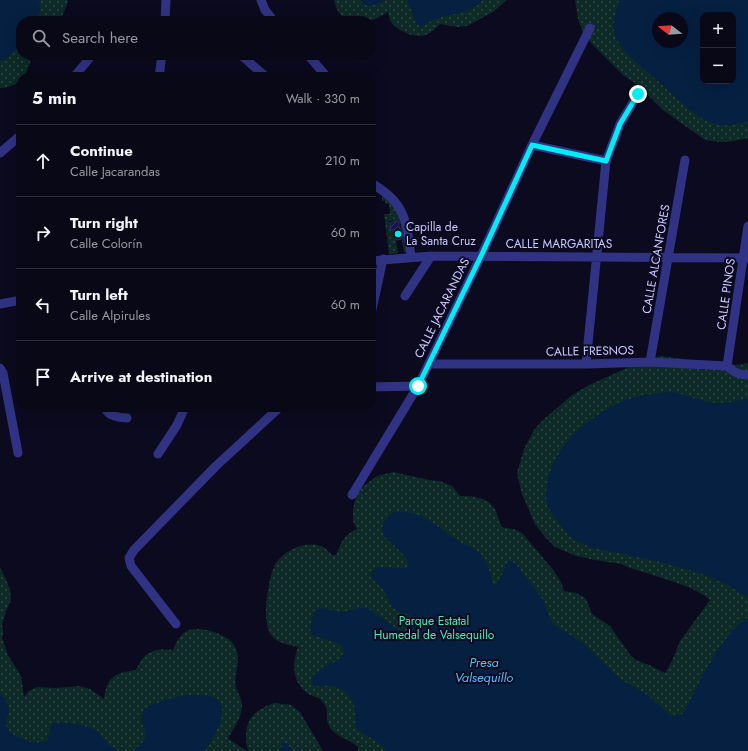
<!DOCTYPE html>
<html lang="en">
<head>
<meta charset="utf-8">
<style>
  body { margin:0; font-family:Jost,sans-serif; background:#171624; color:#f1f3f6 }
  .controls { position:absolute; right:12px; top:12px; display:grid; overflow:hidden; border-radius:8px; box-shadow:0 4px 16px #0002 }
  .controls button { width:36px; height:36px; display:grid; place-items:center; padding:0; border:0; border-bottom:1px solid #292936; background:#090817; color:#f1f3f6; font:20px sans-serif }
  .compass { position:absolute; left:652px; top:12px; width:36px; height:36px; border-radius:50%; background:#090817; box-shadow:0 4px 16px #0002; rotate:287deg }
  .stop { position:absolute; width:12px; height:12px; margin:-9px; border:3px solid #00edf3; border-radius:50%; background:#fff }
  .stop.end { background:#00edf3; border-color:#fff; box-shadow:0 1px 4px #0008 }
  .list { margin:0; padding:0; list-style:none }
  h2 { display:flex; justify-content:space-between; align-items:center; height:52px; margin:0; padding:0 16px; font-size:17px }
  h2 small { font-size:13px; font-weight:400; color:#999aa1 }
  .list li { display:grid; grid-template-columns:26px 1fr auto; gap:12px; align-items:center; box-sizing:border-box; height:72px; padding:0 16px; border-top:1px solid #292936 }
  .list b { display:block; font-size:15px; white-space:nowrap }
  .list p { margin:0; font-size:13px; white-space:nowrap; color:#999aa1 }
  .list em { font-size:13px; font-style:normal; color:#999aa1 }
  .icon { flex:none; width:22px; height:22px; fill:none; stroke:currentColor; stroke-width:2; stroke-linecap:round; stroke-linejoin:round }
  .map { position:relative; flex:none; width:748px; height:751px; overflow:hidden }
  .search { position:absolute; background:#090817; box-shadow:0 4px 16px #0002; left:16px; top:16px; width:360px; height:44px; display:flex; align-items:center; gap:10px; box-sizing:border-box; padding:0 14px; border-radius:16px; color:#999aa1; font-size:15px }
  .panel { position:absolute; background:#090817; box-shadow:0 4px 16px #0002; left:16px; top:72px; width:360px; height:340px; border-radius:16px }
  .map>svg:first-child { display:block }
  .park { fill:url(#park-dots); fill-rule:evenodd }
  .water { fill:#062042; fill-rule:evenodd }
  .building { fill:url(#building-hatch); stroke:#2e2471 }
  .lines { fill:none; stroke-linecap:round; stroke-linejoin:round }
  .minor { stroke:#303383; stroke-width:9 }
  .route { stroke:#00edf3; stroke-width:5 }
  .poi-dot { fill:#00edf3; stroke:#0c0a1f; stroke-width:1.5 }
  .labels { text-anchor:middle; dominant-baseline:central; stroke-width:4; stroke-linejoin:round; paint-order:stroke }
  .poi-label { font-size:12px; fill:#cbc8ff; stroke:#0c0a1f; text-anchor:start }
  .street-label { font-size:12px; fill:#cbc8ff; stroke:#0c0a1f }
  .park-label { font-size:12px; fill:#49ebb7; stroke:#0c0a1f }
  .water-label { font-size:13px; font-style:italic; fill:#56bdff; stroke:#0c0a1f }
</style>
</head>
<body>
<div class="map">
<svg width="748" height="751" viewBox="0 0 748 751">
  <defs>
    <pattern id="park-dots" width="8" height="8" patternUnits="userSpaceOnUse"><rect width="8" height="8" fill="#0d2a27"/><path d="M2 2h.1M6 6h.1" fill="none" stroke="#2f4747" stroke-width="1.8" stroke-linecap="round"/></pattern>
    <pattern id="building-hatch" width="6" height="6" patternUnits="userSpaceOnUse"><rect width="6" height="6" fill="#1a1442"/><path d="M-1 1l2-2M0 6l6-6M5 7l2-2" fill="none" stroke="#3a355e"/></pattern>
  </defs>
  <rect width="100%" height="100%" fill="#0c0a1f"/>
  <path class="park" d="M0 0H68V2L60 21H21V55H31L30 63 25 75 21 77V80C17 84 6 89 0 88Z
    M334 0H512H507L493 12 467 26 458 27 440 24C435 29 429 35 421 36 412 37 396 30 391 22 389 19 389 15 388 12 382 15 376 19 370 21 368 22 364 21 361 21 344 21 338 16 334 0Z
    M575 0H748V138C735 142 719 143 705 140L663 110 635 83 624 76 591 43 583 32 578 19ZM703 15H733V81H703ZM658 18H682V42H658Z
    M382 197 394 201 407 226 410 252H404L400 227 402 226V224H399V221L393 222V221H389L391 229H394L398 253 389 254 384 214H390L389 204H386L385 201H382Z
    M660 356 684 359 703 370 748 363V751H358V747C351 740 341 739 334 732 331 730 327 723 327 719 326 715 328 710 326 707 320 695 314 698 307 693 292 682 292 663 298 647 289 645 277 643 271 635 261 622 268 576 276 563 285 550 305 541 320 546 325 547 328 551 332 555H336C342 541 343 536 357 529L353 521V511L356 494 361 488 377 476 393 472 429 480 440 481 452 486 460 496C473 496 487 497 495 509 498 515 499 522 502 527L516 530 523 534 554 571 561 582 564 591 576 593 584 597 588 603 592 614 610 626 631 656 636 660 649 665 665 673 672 661 680 641 710 600C696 586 651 575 630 568L621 564 595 560 576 556 555 547 545 537 535 524 522 494 517 473 524 449 534 430 543 420 571 396 589 385 645 360Z
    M0 567 10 589 11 600 6 611 2 625 3 632 2 638 8 655 21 676 24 697 29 691 37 687 56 688 79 686 90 689 104 699C107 676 115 673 136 670 145 652 152 648 173 650 176 643 180 634 187 631 199 625 227 634 234 645 243 659 233 673 236 687 237 693 243 699 242 707 241 718 234 728 228 738L233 742 247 751H0Z
    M275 703 291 705 300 712 323 751H248C242 725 249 711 275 703Z"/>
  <path class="water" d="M0 0H39L40 9 37 21H21V44L5 60H0Z
    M360 0H384C376 5 367 10 360 0Z
    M407 0H483C468 15 451 13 433 20 429 22 425 25 422 27L418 25 416 22Z
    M619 0H748V122L722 126 706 121 690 110 625 52 616 39 613 25ZM703 15H733V81H703ZM658 18H682V42H658Z
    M671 392C687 394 701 402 717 403 727 403 738 401 748 399V598C738 592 728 584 717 580 692 569 664 563 638 557 616 551 590 551 571 537 568 534 564 529 561 526 556 520 549 511 547 503 543 481 554 457 568 441 581 425 602 411 621 402 633 396 658 393 671 392Z
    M394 512C423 510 436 526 458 541 465 545 474 547 480 553 484 558 489 568 491 575 492 579 491 580 493 584H496L499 581 508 561H511L516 564 543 600 551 621 554 625 583 643 620 679 646 694 671 716 681 715 685 711C700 681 720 636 748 617V751H386L384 747 357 729C354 724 355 718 355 711 355 698 342 686 329 686 325 685 321 687 317 686 314 686 313 685 312 683 307 674 331 665 337 660 340 658 343 655 344 651L340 644 313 635C309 632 310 629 311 624 312 619 313 613 317 610 323 606 333 611 339 612 349 613 357 606 367 608L399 630 410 631C414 628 416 624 415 619L410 615 398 611 392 607 383 589 371 577C372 558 398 574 409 566 406 544 361 537 394 512Z
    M0 693C6 700 11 706 8 716 7 718 5 722 6 725 7 734 24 740 31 742 36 743 42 742 47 741 51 735 47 728 54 723 65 723 86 724 95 730 104 737 108 748 119 751H0Z
    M190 695C198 695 208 694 215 698 233 709 212 739 205 751H133C160 730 136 729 142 714 146 703 179 696 190 695Z
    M283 743H286L293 751H280Z"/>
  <path class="building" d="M398 221 402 239 396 240 394 229 391 230 390 223Z"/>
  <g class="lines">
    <path class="minor" d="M261 0 265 10 274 21
      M165 21 166 0
      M241 55 266 77
      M308 55 327 77
      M74 77 92 55
      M159 77 162 55
      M532 145 606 161
      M0 153 21 135
      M371 183C406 203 406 220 411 257
      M371 261 431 256 748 258
      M405 296 431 256
      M0 304 21 300
      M371 314 383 259
      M650 362 685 160
      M429 364H586L650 362 727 366C734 372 738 375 748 375
      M586 364 606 161 620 124 638 94
      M727 366 748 226
      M0 368 3 373 18 453
      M371 387 418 386
      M105 407C107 416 119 418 127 418
      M158 454 177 425 185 407
      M352 495 418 386 481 256 532 145 590 28
      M176 624 131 566 129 558 134 550 216 466 280 407"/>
  </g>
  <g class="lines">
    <path class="route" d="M418 386 481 256 532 145 606 161 620 124 638 94"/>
  </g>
  <circle class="poi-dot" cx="398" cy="234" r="4"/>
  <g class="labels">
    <g class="poi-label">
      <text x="406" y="227">Capilla de<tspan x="406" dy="14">La Santa Cruz</tspan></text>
    </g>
    <g class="street-label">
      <text x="559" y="244">CALLE MARGARITAS</text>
      <text transform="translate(656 259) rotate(-80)">CALLE ALCANFORES</text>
      <text transform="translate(726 294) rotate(-82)">CALLE PINOS</text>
      <text transform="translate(442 308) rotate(-64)">CALLE JACARANDAS</text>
      <text transform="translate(590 351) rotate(-1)">CALLE FRESNOS</text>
    </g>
    <g class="park-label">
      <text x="434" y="621">Parque Estatal<tspan x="434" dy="14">Humedal de Valsequillo</tspan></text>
    </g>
    <g class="water-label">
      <text x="484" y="662">Presa<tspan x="484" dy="15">Valsequillo</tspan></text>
    </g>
  </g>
</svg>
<div class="controls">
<button>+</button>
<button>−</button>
</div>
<svg class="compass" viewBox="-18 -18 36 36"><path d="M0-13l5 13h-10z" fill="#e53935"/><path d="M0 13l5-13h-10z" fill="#999aa1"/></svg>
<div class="stop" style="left:418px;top:386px"></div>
<div class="stop end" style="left:638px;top:94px"></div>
<div class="search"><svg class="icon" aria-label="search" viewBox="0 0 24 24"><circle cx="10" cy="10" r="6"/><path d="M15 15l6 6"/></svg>Search here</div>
<section class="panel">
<h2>5 min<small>Walk · 330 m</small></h2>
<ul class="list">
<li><svg class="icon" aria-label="ahead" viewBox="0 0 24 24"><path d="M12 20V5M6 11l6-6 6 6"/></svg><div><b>Continue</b><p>Calle Jacarandas</p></div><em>210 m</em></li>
<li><svg class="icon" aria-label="right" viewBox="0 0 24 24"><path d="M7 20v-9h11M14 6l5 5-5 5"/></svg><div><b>Turn right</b><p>Calle Colorín</p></div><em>60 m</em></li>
<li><svg class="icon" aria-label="left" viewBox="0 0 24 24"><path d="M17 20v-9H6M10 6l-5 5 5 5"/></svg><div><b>Turn left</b><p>Calle Alpirules</p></div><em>60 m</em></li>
<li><svg class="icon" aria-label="arrive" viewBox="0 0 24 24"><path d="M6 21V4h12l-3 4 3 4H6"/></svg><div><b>Arrive at destination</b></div></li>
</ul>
</section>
</div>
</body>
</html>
